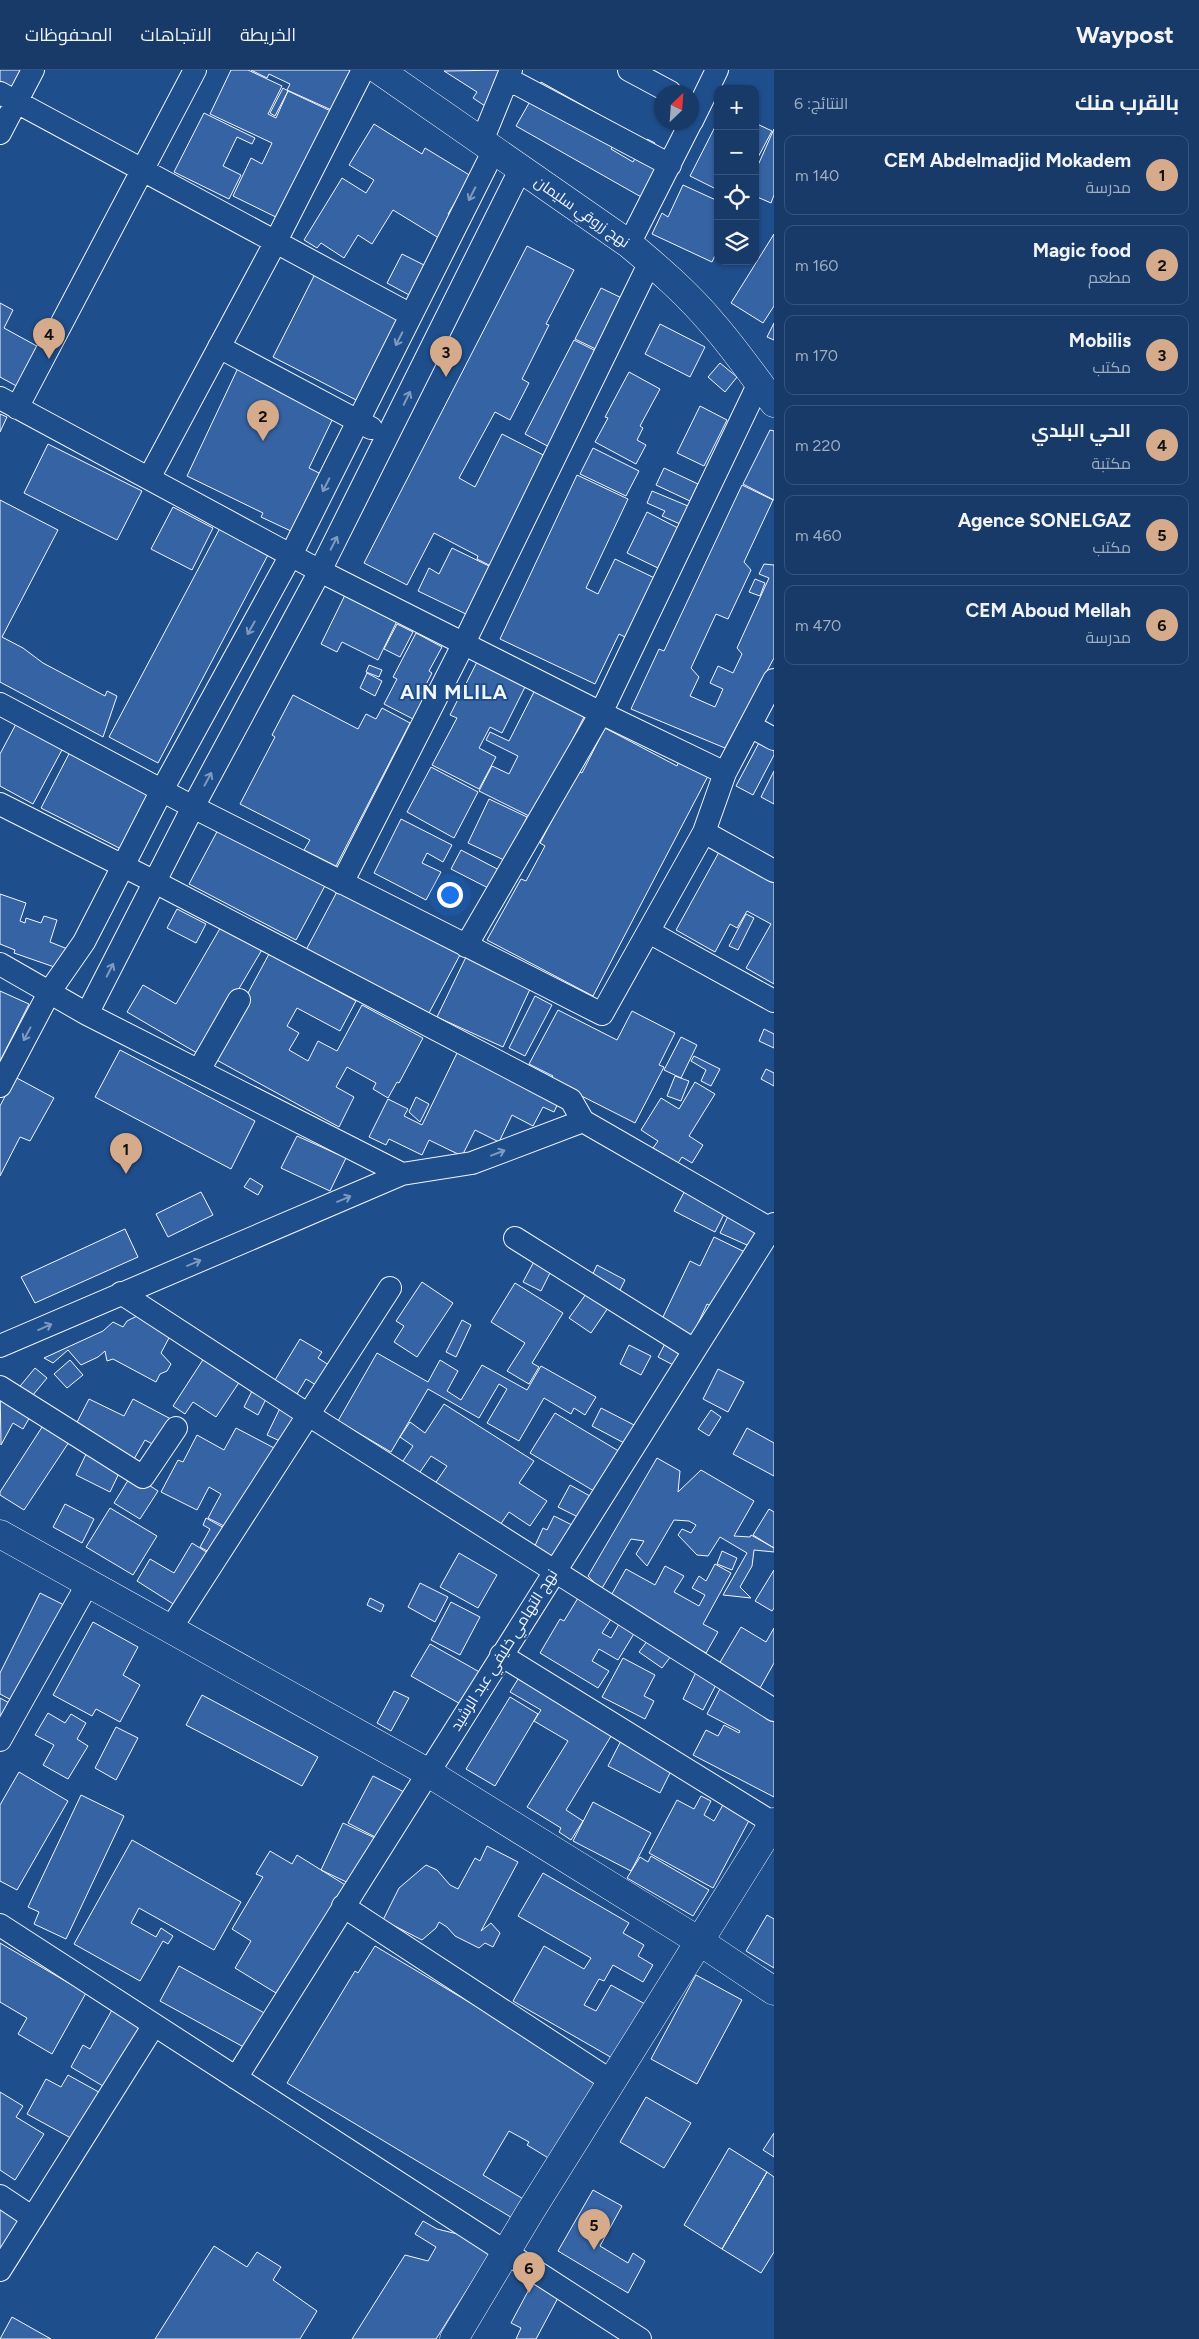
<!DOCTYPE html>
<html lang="ar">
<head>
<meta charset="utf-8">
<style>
  body { margin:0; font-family:Figtree,Cairo,sans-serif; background:#244571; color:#f1f3f6; direction:rtl }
  .controls { position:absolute; right:15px; top:15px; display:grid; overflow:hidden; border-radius:10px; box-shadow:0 1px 4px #0004 }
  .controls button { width:45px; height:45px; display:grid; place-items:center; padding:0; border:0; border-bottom:1px solid #36547d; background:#173a69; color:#f1f3f6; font:25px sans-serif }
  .compass { position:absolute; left:654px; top:15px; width:45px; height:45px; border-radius:50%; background:#173a69; box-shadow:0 1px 4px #0004; rotate:25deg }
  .you { position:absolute; left:449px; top:824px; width:18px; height:18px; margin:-12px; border:4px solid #fff; border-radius:50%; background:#1a73e8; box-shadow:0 0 0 8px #1a73e833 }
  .badge { display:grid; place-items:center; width:32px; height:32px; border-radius:50%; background:#d6ab8b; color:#111; font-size:16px; font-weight:700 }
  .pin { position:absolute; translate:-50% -41px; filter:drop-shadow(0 1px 2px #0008) }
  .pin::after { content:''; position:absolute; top:26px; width:18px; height:15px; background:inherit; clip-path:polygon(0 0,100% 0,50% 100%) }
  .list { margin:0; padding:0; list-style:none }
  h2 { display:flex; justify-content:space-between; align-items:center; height:65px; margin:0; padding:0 20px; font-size:21px }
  h2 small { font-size:16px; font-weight:400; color:#9eadc0 }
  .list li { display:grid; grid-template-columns:32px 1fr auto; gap:15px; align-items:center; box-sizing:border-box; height:80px; margin:0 10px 10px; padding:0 10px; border:1px solid #36547d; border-radius:10px }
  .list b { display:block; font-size:19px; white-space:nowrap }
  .list p { margin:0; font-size:16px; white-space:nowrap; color:#9eadc0 }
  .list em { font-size:16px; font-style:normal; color:#9eadc0 }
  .icon { flex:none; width:28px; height:28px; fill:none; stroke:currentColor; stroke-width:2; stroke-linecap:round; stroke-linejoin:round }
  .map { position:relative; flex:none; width:774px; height:2269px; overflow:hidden; direction:ltr }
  header { display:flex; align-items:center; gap:30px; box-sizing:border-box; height:70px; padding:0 25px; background:#173a69; border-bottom:1px solid #36547d }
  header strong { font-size:24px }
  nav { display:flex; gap:28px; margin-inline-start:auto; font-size:18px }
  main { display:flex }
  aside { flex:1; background:#173a69 }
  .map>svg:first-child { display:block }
  .building { fill:#3563a3; stroke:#f2f6ff }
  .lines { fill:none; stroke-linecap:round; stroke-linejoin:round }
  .minor-casing { stroke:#f2f6ff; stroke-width:24 }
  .major-casing { stroke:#f2f6ff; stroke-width:29 }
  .minor { stroke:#1f4e8c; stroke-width:22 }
  .major { stroke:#1f4e8c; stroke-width:28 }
  .oneway { stroke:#7e9ac0 }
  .labels { text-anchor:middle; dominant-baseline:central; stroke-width:4; stroke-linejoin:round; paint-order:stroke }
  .street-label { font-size:15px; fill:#f2f6ff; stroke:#1f4e8c }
  .district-label { font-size:20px; font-weight:bold; letter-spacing:1px; fill:#f2f6ff; stroke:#1f4e8c }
</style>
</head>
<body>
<header>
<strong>Waypost</strong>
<nav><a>الخريطة</a><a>الاتجاهات</a><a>المحفوظات</a></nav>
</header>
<main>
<aside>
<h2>بالقرب منك<small>النتائج: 6</small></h2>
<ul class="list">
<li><span class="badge">1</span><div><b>CEM Abdelmadjid Mokadem</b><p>مدرسة</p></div><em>140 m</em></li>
<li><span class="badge">2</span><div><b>Magic food</b><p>مطعم</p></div><em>160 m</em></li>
<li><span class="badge">3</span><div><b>Mobilis</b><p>مكتب</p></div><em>170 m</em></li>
<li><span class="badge">4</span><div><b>الحي البلدي</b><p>مكتبة</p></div><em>220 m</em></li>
<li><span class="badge">5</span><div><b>Agence SONELGAZ</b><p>مكتب</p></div><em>460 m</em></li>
<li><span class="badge">6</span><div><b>CEM Aboud Mellah</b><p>مدرسة</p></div><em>470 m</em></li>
</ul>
</aside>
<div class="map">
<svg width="774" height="2269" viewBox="0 0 774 2269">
  <rect width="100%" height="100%" fill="#1f4e8c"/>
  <path class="building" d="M0 0H29L17 21 0 12Z
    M231 0H248L282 16 268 44 276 48 288 21 337 44 286 152 233 126 251 88 262 94 272 73 210 44Z
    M251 0H356L336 42 287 20 290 14 269 4 267 8Z
    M508 0 485 36 473 28 477 22 444 1Z
    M541 12 623 58 611 79 633 92 647 69 655 73 650 82 672 93 650 132 516 56Z
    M283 18 288 21 275 46 270 43Z
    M204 43 255 68 252 74 237 67 223 96 241 105 229 129 174 102Z
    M718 51V120L690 106Z
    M755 53 772 61 755 93Z
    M374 54 422 84 425 78 471 106 448 144 461 152 447 173 393 140 372 174 358 165 344 188 321 173 317 178 304 170 342 108 366 123 374 110 349 95Z
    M774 59V125L771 133 755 126V102Z
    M683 115 718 131V179L712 192 652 164 662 143 668 147Z
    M774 164V236L763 253 731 233Z
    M527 176 574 200 546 254 549 255 522 309 529 313 510 350 495 342 459 408 475 417 502 364 553 390 497 499 477 489 478 486 434 463 407 515 364 493Z
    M402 184 426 196 411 226 387 213Z
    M316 202 403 247 360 332 273 287Z
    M601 218 628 231 602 282 575 269Z
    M0 233 13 240 4 258 44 280 22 319 0 307Z
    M774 253V270L767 267Z
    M660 254 705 277 690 307 645 284Z
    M574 270 602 284 553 379 525 364Z
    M720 293 737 307 725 322 708 307Z
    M238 298 335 344 309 398 321 404 293 462 261 447 263 443 187 406Z
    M629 302 660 319 640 356 643 358 637 370 646 375 636 394 595 372 608 348 605 347Z
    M700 336 727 350 704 396 677 383Z
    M0 344 7 347 0 362Z
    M770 360 774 361V430L743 414Z
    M48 374 142 421 117 470 24 423Z
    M593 378 639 401 626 426 580 404Z
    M664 398 698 414 690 431 656 415Z
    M577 405 628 429 586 518 598 524 615 489 663 512 635 572 619 564 595 614 500 569Z
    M742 415 773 430 744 492 751 500 728 549 716 544 691 598 699 607 690 626 715 637 723 619 710 613 718 596 733 603 742 584 737 578 769 508 759 504 764 494 774 495V588L725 678 631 639 659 579 664 581Z
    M652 421 688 436 680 454 662 446 665 441 647 433Z
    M0 430 58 460 2 567 23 578 43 593 105 626 107 621 117 626 103 667 0 612Z
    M173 437 213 458 192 500 151 479Z
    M647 442 680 459 660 499 627 483Z
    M220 458 269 483 158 693 109 667Z
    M452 478 493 498 470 546 418 521 429 498 439 504Z
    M755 509 765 513 760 526 749 522Z
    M345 525 397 551 378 590 342 572 337 582 321 574Z
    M397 554 413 562 400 587 384 579Z
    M416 563 442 577 429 601 432 603 421 624 426 626 413 649 384 634 397 609 393 607Z
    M478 590 526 615 502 663 490 657 479 678 496 687 479 719 432 695 457 648 450 645Z
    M369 595 382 600 379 607 366 602Z
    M367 603 382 611 375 626 360 618Z
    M537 616 587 641 533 748 479 721 492 696 509 704 518 686 486 670 490 662 509 671Z
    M293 625 358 659 366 644 376 649 382 638 410 653 336 796 304 780 310 770 240 734 275 667 272 665Z
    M16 654 63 678 33 734 0 716V684Z
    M605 658 677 696 679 691 708 706 593 926 487 870 521 809 526 811 545 776 540 773 578 701 582 703Z
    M761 669 774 676V685L753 725 736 716Z
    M71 680 154 723 125 781 41 738Z
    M431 697 478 722 454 768 407 742Z
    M774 701V734L761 727Z
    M489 729 527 747 506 791 468 773Z
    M401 749 452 775 443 792 427 783 422 793 441 802 426 830 374 803Z
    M220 756 327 812 296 870 189 814Z
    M724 773 774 802V914L746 898 771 854 747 841 737 858 730 854 715 882 676 860Z
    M461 780 503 802 494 821 451 799Z
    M339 818 461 883 429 943 390 922 389 924 306 880Z
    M0 824 26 833 20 851 25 853 26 848 41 853 44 846 57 850 50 872 70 880 63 900 14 883 15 880 0 874Z
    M177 839 206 854 196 873 167 858Z
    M746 844 754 848 738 880 729 876Z
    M222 855 263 878 221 949 197 983 127 942 143 915 176 934Z
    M269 884 356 931 340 961 297 938 287 956 299 963 289 980 308 991 318 971 337 981 362 935 423 968 399 1013 397 1012 388 1028 373 1019 376 1013 347 997 336 1017 354 1027 339 1057 213 988Z
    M466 887 531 917 503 977 437 947Z
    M0 921 29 934 0 991Z
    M535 926 552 935 525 986 509 978Z
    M558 940 617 970 632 941 675 963 659 995 664 997 635 1053 550 1010 553 1006 529 994Z
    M764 959 774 964V978L759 971Z
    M681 967 697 975 681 1008 664 1000Z
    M459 979 559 1031 554 1042 543 1037 533 1056 512 1045 499 1072 475 1060 462 1086 429 1070 422 1085 389 1069 386 1075 369 1067 388 1029 408 1039 404 1046 422 1055Z
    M120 980 255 1051 231 1099 95 1027Z
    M694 986 720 999 711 1016 701 1011 706 1000 691 991Z
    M766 999 774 1003V1016L761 1009Z
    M675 1006 689 1011 681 1031 667 1026Z
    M15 1007 54 1028 30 1071 20 1067 0 1106V1036Z
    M695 1012 715 1024 689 1066 703 1075 692 1093 682 1087 678 1093 653 1078 658 1071 641 1060 661 1028 679 1039Z
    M416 1027 429 1034 420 1052 409 1042Z
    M297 1066 346 1088 330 1121 281 1098Z
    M250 1108 263 1116 258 1125 244 1117Z
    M688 1115 728 1136 715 1162 674 1141Z
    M201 1122 213 1145 168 1167 156 1144Z
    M729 1144 764 1160 756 1179 720 1163Z
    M125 1159 138 1187 35 1233 21 1207Z
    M714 1167 751 1185 723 1242 707 1234 692 1266 661 1251 690 1191 700 1196Z
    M538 1184 555 1193 541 1221 523 1212Z
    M597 1195 625 1210 619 1222 591 1208Z
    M422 1212 453 1233 417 1287 394 1272 404 1256 396 1251Z
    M515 1213 563 1243 532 1293 539 1297 529 1314 507 1301 525 1273 491 1252Z
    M586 1224 608 1238 591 1263 569 1248Z
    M141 1244 170 1266 161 1283 171 1294 167 1301 160 1304 156 1312 113 1289 107 1291 105 1281 98 1287 81 1295 68 1280 53 1293 44 1288 103 1261 113 1252 123 1257 127 1251Z
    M462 1250 471 1255 456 1287 446 1282Z
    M669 1266 690 1277 679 1298 658 1287Z
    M300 1269 322 1282 318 1288 343 1304 331 1324 306 1309 297 1324 275 1310Z
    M629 1275 651 1286 641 1305 620 1294Z
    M377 1283 428 1312 440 1290 458 1301 447 1321 461 1330 482 1295 527 1320 541 1296 596 1327 585 1345 574 1338 571 1344 544 1328 519 1371 487 1353 507 1319 499 1314 479 1348 428 1319 391 1382 338 1351Z
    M206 1285 242 1308 216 1347 193 1332 185 1344 173 1336Z
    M70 1290 83 1305 67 1318 54 1304Z
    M35 1298 47 1308 28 1331 16 1321Z
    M718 1299 744 1312 728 1342 703 1329Z
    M0 1315 31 1345 23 1359 13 1353 1 1375Z
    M253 1319 267 1327 258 1345 244 1337Z
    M89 1329 124 1346 133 1329 186 1357 171 1384 145 1370 134 1389 74 1358Z
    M283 1332 315 1349 299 1380 267 1365Z
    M444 1334 534 1391 519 1413 547 1431 530 1456 509 1442 498 1458 434 1415 447 1396 431 1386 418 1405 401 1394 413 1376 400 1367 410 1352 425 1363Z
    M601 1338 636 1356 626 1374 592 1356Z
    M711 1340 721 1347 709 1366 698 1359Z
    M555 1343 627 1386 599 1424 530 1383Z
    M46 1351 73 1366 24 1440 0 1425V1422Z
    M236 1358 278 1380 242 1465 208 1448 221 1424 209 1417 197 1440 161 1422 178 1390 183 1392 197 1365 224 1380Z
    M747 1358 774 1373V1406L733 1384Z
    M88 1380 122 1397 110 1422 76 1405Z
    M657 1388 680 1401 678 1422 701 1400 754 1431 734 1466 750 1467 751 1465 774 1478V1482L754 1480 752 1496 740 1517 751 1528 723 1525 747 1483 720 1467 708 1486 697 1485 678 1465 682 1459 691 1463 696 1455 689 1451 674 1450 647 1496 636 1484 644 1471 631 1469 601 1520 588 1506Z
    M132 1404 158 1421 140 1449 114 1433Z
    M570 1415 590 1426 578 1447 558 1437Z
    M65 1434 94 1449 82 1473 53 1457Z
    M110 1438 157 1466 133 1505 86 1477Z
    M769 1439 774 1442V1478L753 1465Z
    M554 1446 580 1459 553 1490 533 1480 543 1458 547 1460Z
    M206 1448 235 1464 222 1489 200 1477 210 1459 203 1455Z
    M192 1473 224 1493 178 1537 137 1511 150 1489 174 1503Z
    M722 1481 737 1488 732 1500 717 1494Z
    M459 1483 497 1505 478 1538 440 1517Z
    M715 1494 731 1503 703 1554 718 1562 706 1583 609 1529 626 1499 655 1515 665 1496 684 1506 674 1522 699 1536 705 1525 692 1518 699 1506 706 1511Z
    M774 1500V1538L772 1541 755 1531Z
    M420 1513 448 1527 435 1552 408 1537Z
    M40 1523 76 1541 17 1633 0 1624V1603Z
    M581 1523 615 1543 602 1563 611 1568 623 1547 638 1557 618 1590 599 1579 592 1591 609 1601 598 1618 540 1583 560 1549 564 1551Z
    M370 1528 384 1535 381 1542 367 1535Z
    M451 1532 480 1547 460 1585 431 1570Z
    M93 1552 138 1577 123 1605 140 1615 120 1652 96 1639 92 1646 53 1625Z
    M741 1557 766 1572 774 1558V1593L760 1618 719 1594Z
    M651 1566 674 1582 662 1598 639 1582Z
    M430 1574 483 1604 464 1636 411 1606Z
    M623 1588 655 1605 644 1626 654 1631 645 1649 602 1627Z
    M698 1598 719 1609 703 1640 683 1629Z
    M523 1601 616 1658 566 1740 583 1751 571 1770 559 1762 561 1758 527 1737 568 1671 534 1651 541 1640 510 1622Z
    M722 1615 774 1642V1727L693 1685 706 1660 718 1666 724 1655 739 1663 740 1661 707 1644Z
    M394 1621 409 1628 391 1661 377 1653Z
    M202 1625 318 1687 302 1716 186 1655Z
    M510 1627 538 1644 495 1716 466 1699Z
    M0 1628 15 1636 0 1664Z
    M48 1643 65 1653 71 1644 86 1653 77 1669 88 1676 68 1709 43 1695 54 1675 35 1665Z
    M116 1657 138 1668 116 1710 95 1698Z
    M628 1657 680 1683 660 1723 608 1696Z
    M19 1702 68 1731 17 1820 0 1811V1735Z
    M373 1706 406 1723 381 1770 348 1753Z
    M730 1722 753 1743 713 1818 649 1783 677 1730 694 1739 701 1726 711 1731 704 1745 714 1751Z
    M81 1725 124 1746 66 1869 34 1854 39 1842 28 1837Z
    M593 1732 651 1763 631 1801 573 1771Z
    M343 1753 377 1769 355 1816 321 1800Z
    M132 1770 241 1832 214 1880 139 1838 131 1853 156 1867 161 1858 173 1866 168 1874 163 1871 140 1911 74 1874Z
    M487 1776 518 1792 481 1861 491 1853 500 1863 493 1877 485 1873 479 1878 455 1866 447 1857 439 1852 436 1858 422 1870 383 1850 399 1818 426 1795 437 1800 450 1815 458 1819 475 1788 480 1791Z
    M270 1781 292 1794 297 1785 355 1821 303 1908 290 1901 276 1923 235 1898 251 1871 232 1859 263 1807 256 1804Z
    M651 1786 709 1820 693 1846 627 1808 640 1787 648 1792Z
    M543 1803 629 1853 623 1863 644 1875 638 1886 653 1895 643 1912 613 1895 604 1911 599 1909 584 1935 596 1941 611 1915 645 1934 614 1989 513 1931 544 1876 584 1899 591 1888 518 1846Z
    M767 1845 774 1849V1898L746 1881Z
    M0 1873 86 1923 52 1984 18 1964 27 1948 0 1932Z
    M375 1876 598 2009 550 2089 527 2075 529 2072 509 2061 483 2105 525 2130 514 2149 287 2013 355 1901 358 1903Z
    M179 1896 268 1945 249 1980 160 1931Z
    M696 1905 742 1930 697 2014 651 1989Z
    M112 1940 154 1965 118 2025 71 1997 83 1975 90 1979Z
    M68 2005 115 2031 89 2078 27 2044 46 2009 61 2017Z
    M0 2022 23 2036 16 2047 44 2064 15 2110 0 2100Z
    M646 2027 691 2053 664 2098 620 2072Z
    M774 2063V2087L763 2080Z
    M729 2078 767 2102 722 2179 684 2155Z
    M767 2102 774 2107V2182L761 2203 722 2179Z
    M593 2120 622 2136 600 2176 628 2193 633 2183 645 2191 628 2223 558 2181Z
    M0 2132 30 2148 0 2188Z
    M423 2151 437 2159 474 2168 492 2180 436 2269H352L405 2185 428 2191 436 2177 415 2164Z
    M214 2176 247 2197 257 2182 281 2197 273 2210 317 2241 300 2269H155Z
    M533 2212 559 2226 536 2269H516L521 2258 511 2253Z
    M12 2247 51 2269H0Z"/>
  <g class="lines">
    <g class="minor-casing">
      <path id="minor" d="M629 0 670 22
        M508 9 670 95
        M0 23 411 245
        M692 51 717 0
        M0 63 33 0
        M482 71 511 0
        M629 174 691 52
        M219 277 371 358
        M0 328 320 501 601 643 725 703
        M17 338 195 0
        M149 408 275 173 363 0
        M0 634 193 737 602 944 704 762 725 703 774 610
        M750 656 774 669
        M0 734 155 812 571 1030 583 1051 774 1161
        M704 762 774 801
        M342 813 463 575 650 192
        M649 862 774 931
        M466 876 601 643 759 313
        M0 894 87 944 402 1104
        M87 944 193 737 320 501 520 100
        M199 1000 239 930
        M0 1016 50 921 84 872 162 720 291 485 494 80
        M515 1168 694 1280
        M121 1223 307 1344 774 1640
        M0 1276 402 1104 472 1093 583 1051
        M0 1317 143 1407 176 1358
        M171 1558 390 1218
        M501 1585 773 1753
        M0 1670 88 1513
        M343 1836 611 2011
        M0 1855 640 2269
        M236 2008 774 1154
        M0 2126 33 2148
        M0 2200 154 1955"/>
    </g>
    <g class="major-casing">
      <path id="major" d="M379 0 629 174C659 199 688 224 713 254 735 279 754 307 774 333
        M0 1464 427 1702 699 1871 774 1921
        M454 2269 530 2142 774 1752"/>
    </g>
    <use href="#minor" class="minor"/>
    <use href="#major" class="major"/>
  </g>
  <defs><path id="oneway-shaft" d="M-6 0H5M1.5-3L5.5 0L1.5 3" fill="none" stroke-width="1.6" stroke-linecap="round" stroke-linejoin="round" transform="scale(1.25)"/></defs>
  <g class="oneway">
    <use href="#oneway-shaft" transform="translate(472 124) rotate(117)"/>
    <use href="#oneway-shaft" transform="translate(399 269) rotate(117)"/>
    <use href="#oneway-shaft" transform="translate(407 328) rotate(-64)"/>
    <use href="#oneway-shaft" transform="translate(326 415) rotate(117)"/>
    <use href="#oneway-shaft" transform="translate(334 473) rotate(-63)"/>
    <use href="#oneway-shaft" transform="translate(251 558) rotate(119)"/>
    <use href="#oneway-shaft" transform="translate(208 709) rotate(-62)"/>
    <use href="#oneway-shaft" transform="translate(110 900) rotate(-63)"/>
    <use href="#oneway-shaft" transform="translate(27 964) rotate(118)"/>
    <use href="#oneway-shaft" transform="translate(498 1083) rotate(-21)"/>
    <use href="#oneway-shaft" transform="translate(344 1129) rotate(-23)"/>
    <use href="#oneway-shaft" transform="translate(194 1193) rotate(-23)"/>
    <use href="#oneway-shaft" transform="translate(45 1257) rotate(-24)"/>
  </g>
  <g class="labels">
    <g class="street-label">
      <text transform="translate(582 142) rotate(35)">نهج زروقي سليمان</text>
      <text transform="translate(504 1580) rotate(-58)">نهج التهامي خليفي عبد الرشيد</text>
    </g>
    <g class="district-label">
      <text x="454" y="622">AIN MLILA</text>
    </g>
  </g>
</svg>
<div class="controls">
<button>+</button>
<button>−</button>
<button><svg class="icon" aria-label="locate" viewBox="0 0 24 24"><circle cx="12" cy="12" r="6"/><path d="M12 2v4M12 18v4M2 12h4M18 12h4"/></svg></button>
<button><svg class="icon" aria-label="layers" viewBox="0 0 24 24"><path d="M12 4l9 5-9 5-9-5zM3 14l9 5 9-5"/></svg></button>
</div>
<svg class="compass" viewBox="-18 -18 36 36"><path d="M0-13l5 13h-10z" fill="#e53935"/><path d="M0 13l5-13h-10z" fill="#9eadc0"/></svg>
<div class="you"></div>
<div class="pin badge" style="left:126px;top:1104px">1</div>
<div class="pin badge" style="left:263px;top:371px">2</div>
<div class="pin badge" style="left:446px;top:307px">3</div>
<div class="pin badge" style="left:49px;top:289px">4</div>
<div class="pin badge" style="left:594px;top:2180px">5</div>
<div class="pin badge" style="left:529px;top:2223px">6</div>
</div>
</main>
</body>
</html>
